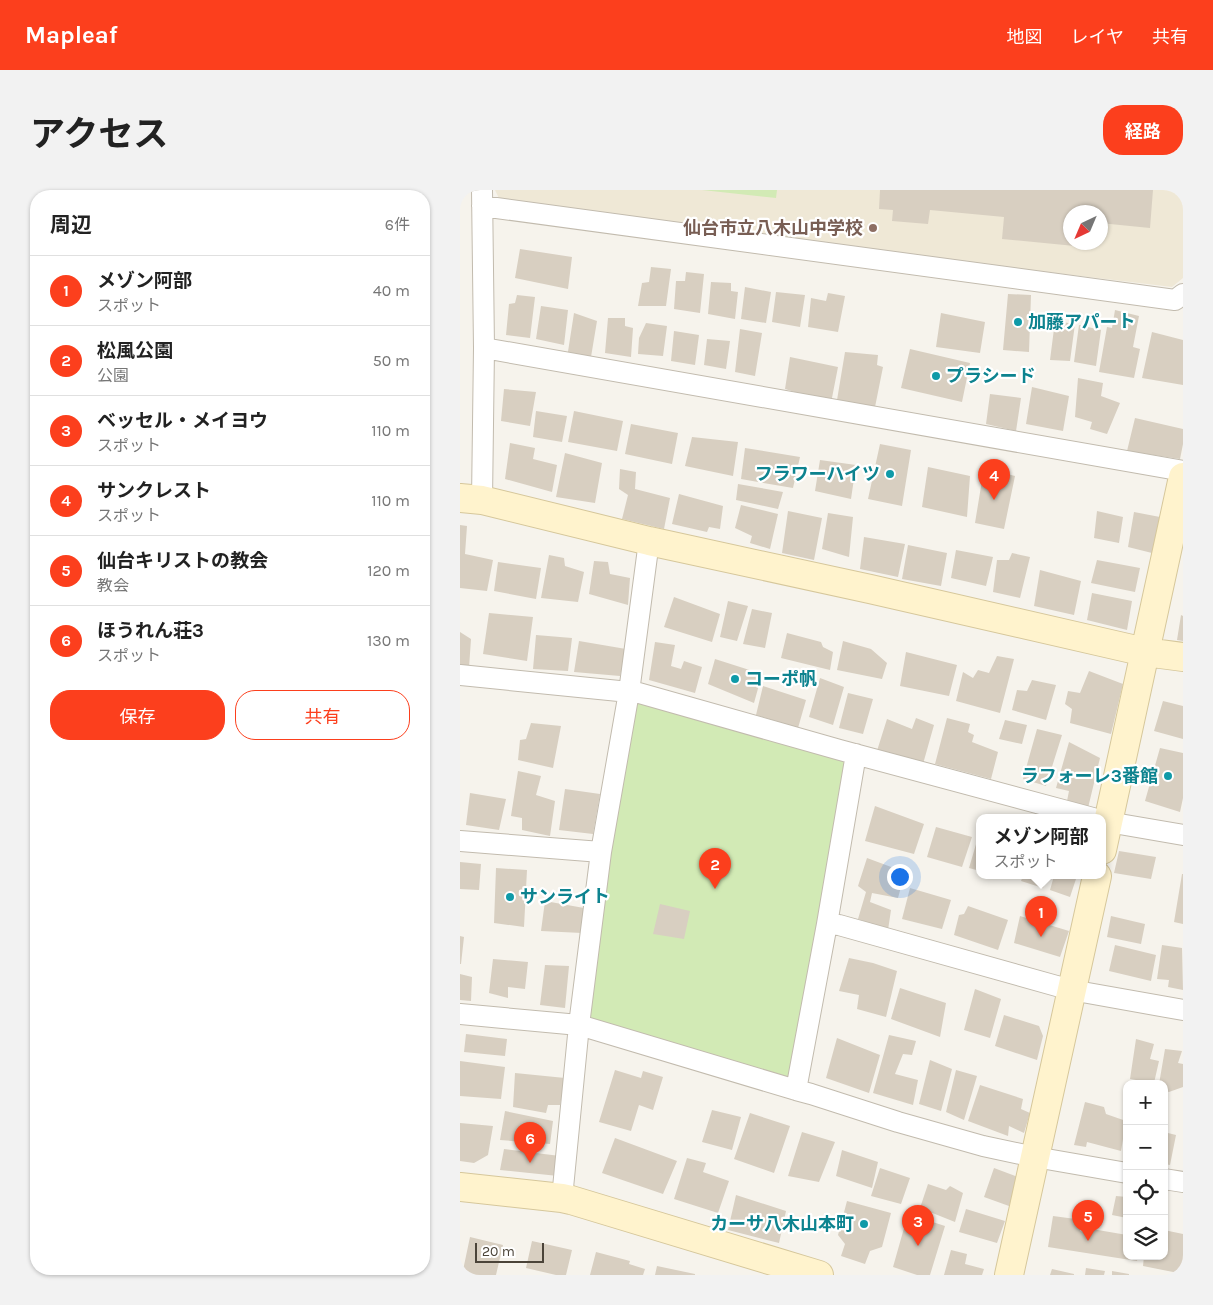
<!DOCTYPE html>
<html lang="ja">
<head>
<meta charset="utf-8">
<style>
  body { margin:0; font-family:Karla,"Noto Sans JP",sans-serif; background:#f2f2f2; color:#222 }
  .controls { position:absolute; right:15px; bottom:15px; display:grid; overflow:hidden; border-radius:10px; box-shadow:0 1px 4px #0004 }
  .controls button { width:45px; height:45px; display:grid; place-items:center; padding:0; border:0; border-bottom:1px solid #e0e0e0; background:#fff; color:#222; font:25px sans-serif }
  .compass { position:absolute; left:603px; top:15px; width:45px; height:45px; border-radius:50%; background:#fff; box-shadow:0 1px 4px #0004; rotate:224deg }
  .scale { position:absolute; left:15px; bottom:12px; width:69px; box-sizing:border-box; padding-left:5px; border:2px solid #4b4439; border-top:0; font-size:14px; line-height:18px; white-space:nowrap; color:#4b4439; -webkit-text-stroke:4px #fff; paint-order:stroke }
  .you { position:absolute; left:439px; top:686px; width:18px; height:18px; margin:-12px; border:4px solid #fff; border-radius:50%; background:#1a73e8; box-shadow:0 0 0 8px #1a73e833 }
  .badge { display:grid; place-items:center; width:32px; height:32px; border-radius:50%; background:#fc3f1d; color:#fff; font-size:16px; font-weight:700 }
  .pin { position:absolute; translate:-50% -41px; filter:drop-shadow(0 1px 2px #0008) }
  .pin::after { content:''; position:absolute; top:26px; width:18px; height:15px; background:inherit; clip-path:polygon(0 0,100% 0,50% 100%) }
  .popup { position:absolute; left:516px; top:624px; width:130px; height:65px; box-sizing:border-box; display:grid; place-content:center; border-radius:10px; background:#fff; filter:drop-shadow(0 1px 4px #0005); font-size:16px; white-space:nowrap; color:#767676 }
  .popup b { font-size:19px; color:#222 }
  .popup::after { content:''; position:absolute; left:50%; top:100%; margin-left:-10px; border:10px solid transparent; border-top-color:#fff }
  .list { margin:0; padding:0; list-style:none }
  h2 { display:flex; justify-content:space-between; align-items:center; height:65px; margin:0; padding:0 20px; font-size:21px }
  h2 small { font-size:16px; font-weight:400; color:#767676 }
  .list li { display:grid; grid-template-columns:32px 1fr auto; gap:15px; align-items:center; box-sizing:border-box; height:70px; padding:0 20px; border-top:1px solid #e0e0e0 }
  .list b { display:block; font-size:19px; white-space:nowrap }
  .list p { margin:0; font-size:16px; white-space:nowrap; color:#767676 }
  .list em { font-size:16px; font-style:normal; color:#767676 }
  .actions { display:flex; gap:10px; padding:15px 20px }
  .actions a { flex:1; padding:11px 0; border:1px solid #fc3f1d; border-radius:20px; text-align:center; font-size:18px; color:#fc3f1d }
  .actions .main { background:#fc3f1d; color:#fff }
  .icon { flex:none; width:28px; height:28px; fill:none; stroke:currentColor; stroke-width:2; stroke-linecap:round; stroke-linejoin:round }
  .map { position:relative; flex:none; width:723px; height:1085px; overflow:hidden; border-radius:20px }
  header { display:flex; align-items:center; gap:30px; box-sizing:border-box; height:70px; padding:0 25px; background:#fc3f1d; color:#fff }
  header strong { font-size:24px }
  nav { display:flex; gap:28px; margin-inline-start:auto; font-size:18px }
  .intro { display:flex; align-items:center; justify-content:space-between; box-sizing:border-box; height:120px; padding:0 30px }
  h1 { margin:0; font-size:35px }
  .button { padding:12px 22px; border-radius:20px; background:#fc3f1d; color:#fff; font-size:18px; font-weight:700 }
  main { display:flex; gap:30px; padding:0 30px }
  aside { flex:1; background:#fff; border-radius:20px; box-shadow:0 1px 4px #0004 }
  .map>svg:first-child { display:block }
  .education { fill:#efe8d6; fill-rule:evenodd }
  .green { fill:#d2eab5 }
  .building { fill:#d8cfc1 }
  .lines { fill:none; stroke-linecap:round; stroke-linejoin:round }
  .street-casing { stroke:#c2bbae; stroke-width:22 }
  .secondary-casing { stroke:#d6c79b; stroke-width:30 }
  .street { stroke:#fff; stroke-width:20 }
  .secondary { stroke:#fff3cd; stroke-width:28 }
  .education-dot { fill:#8d6e63; stroke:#fff; stroke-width:2 }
  .culture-dot { fill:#0f9aa8; stroke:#fff; stroke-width:2 }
  .labels { text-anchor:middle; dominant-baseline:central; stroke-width:4.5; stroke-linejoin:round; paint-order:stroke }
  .education-label { font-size:18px; font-weight:bold; fill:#785e54; stroke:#fff; text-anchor:end }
  .culture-label { font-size:18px; font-weight:bold; fill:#0d838f; stroke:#fff; text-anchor:start }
</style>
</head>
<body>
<header>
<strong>Mapleaf</strong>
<nav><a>地図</a><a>レイヤ</a><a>共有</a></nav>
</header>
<div class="intro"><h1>アクセス</h1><a class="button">経路</a></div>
<main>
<aside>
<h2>周辺<small>6件</small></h2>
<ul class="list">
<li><span class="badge">1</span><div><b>メゾン阿部</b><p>スポット</p></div><em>40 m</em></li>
<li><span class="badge">2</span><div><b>松風公園</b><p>公園</p></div><em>50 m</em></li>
<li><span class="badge">3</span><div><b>ベッセル・メイヨウ</b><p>スポット</p></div><em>110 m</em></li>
<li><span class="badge">4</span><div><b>サンクレスト</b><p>スポット</p></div><em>110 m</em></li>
<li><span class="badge">5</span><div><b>仙台キリストの教会</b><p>教会</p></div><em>120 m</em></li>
<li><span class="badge">6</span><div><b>ほうれん荘3</b><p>スポット</p></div><em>130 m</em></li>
</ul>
<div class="actions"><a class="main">保存</a><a>共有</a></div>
</aside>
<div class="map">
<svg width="723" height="1085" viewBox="0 0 723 1085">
  <rect width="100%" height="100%" fill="#f6f3ec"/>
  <path class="education" d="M35 0H723V88L712 97 43 17ZM610 22H640V52H610Z"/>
  <path class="green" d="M242 0H317L316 8Z
    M173 509 389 570 331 891 126 827Z"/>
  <path class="building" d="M420 0H693L690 38 640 33V22H610V52H625V57L542 49 544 27 470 20 468 34 432 31 433 20 419 19Z
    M60 59 112 67 108 99 55 88Z
    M191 77 211 79 206 116H178L182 93 189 92Z
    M226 82 244 84 240 123 214 119 216 91H225Z
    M251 92 271 93V101L278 102 275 129 248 124Z
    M285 97 311 102 306 133 281 129Z
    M316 102 345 105 340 137 312 132Z
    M368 103 385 106 378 142 348 137 351 108 366 111Z
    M548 104 571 105 569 162 543 160Z
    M57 105 75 107 70 148 46 145 49 114 55 113Z
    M81 116 108 120 104 155 76 149Z
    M655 120 679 126 673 157 680 159 674 188 639 182 647 137 652 138Z
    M114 123 137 131 130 173 107 168Z
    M481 123 525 132 520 163 476 157Z
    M148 128H165V136L173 138 171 167 145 163Z
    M595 131 615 134 610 171 590 170Z
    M186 133 207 136 203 166 178 164 179 148Z
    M619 135 641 140 636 176 614 172Z
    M280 139 302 143 295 186 275 182Z
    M214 141 239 145 235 175 211 171Z
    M692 142 723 150V195L682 188Z
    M247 149 270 151 266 179 244 175Z
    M450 159 510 173 502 212 441 198Z
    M385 162 418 165 417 175 423 177 415 217 377 210Z
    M330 167 378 177 371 213 325 199Z
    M618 188 643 193 641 206 660 213 647 244 630 239 632 232 615 227Z
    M572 197 609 206 603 241 566 234Z
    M44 199 76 202 70 236 41 231Z
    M530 204 561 208 556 241 526 234Z
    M76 221 107 226 102 252 73 247Z
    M114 221 163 231 157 261 108 252Z
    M675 228 723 239V254L720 269 667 261Z
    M171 234 218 243 212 274 165 264Z
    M232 247 278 252 273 286 225 276Z
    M50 253 75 258 73 269 97 275 92 302 45 289Z
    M420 254 451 260 442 316 408 309Z
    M285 258 340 267 333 298 281 289Z
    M105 263 142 273 135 313 96 307Z
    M360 270 396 275 391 309 355 301Z
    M468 277 510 286 507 327 462 317Z
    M524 278 555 286 544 339 515 333Z
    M160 279 176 282 175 299 210 308 204 339 162 329 168 305 159 299Z
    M278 294 323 302 318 319 276 310Z
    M219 304 263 316 260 339 249 337 247 342 212 334Z
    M281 315 318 324 310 359 290 353 292 346 275 338Z
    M328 321 362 328 354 370 322 363Z
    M637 321 663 327 659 353 634 348Z
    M674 322 700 327 692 363 668 357Z
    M368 323 393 327 389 367 362 359Z
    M0 335 7 336 5 364 33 370 27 401 0 398Z
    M404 347 445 354 438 387 400 379Z
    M448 355 487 363 481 396 442 389Z
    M496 360 533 367 526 396 491 388Z
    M552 363 570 367 560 408 533 402 537 370H549Z
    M89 365 104 368 105 376 124 382 118 412 81 408Z
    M637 370 680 378 675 402 631 393Z
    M134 371 148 372 150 384 170 388 168 415 129 404Z
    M38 372 81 378 76 409 34 401Z
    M580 380 621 391 614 425 574 416Z
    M632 403 672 411 667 440 627 430Z
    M214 407 260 424 252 452 204 437Z
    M268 411 288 416 277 451 260 447Z
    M292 419 312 423 305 458 283 454Z
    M29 423 73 427 67 471 23 464Z
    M721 425 723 426V451L717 450Z
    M0 442 11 449 9 478 0 477Z
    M327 443 361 452 363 457 373 462 370 480 321 468Z
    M76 445 112 448 108 481 73 479Z
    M119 451 166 459 160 486 114 482Z
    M383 451 411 459 427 473 422 489 377 480Z
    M195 452 215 455 211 476 221 479 224 471 242 477 235 503 189 490Z
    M446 462 497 475 489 506 440 496Z
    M537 466 554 469 540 523 496 511 503 482 513 488 518 480 529 483Z
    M255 469 302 484 294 513 248 494Z
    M629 481 663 494 651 544 610 533 612 519 605 514 608 501 620 503Z
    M360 488 384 497 373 535 349 527Z
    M572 490 596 495 586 530 552 520 557 500 567 501Z
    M303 496 346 510 338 538 296 525Z
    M388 503 413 509 403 544 379 538Z
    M703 511 723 516V549L694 541Z
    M456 528 474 535 463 574 416 564 427 529 452 539Z
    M487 528 510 534 508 542 514 545 512 552 538 562 531 589 475 574Z
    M545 530 567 535 562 554 539 549Z
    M71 533 101 536 93 578 58 570 60 550 66 549Z
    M577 539 602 545 586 596 563 589Z
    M609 552 640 568 628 618 607 611 609 601 596 598Z
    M700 558 723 563V608L720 622 685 611Z
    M58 581 81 586 76 605 95 611 90 646 62 640V628L51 626Z
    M105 599 140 604 133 644 99 640Z
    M10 603 46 609 39 640 6 635Z
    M415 616 464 634 454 664 405 651Z
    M476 637 512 647 502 677 467 667Z
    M519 644H520V681L509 678Z
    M659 661 696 667 691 689 654 683Z
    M407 668 442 681 437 695 441 697 438 708 412 703 410 712 431 720 428 740 398 729 406 702 398 696Z
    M0 672 21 674 19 700 0 699Z
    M36 678 67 680 64 737 34 733Z
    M722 684H723V734L714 732Z
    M563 686H588L583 698 561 691Z
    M594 686H617L610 707 590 700Z
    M450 698 491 710 482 739 442 729Z
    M85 711 124 718 122 743 81 741Z
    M200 714 230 721 224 749 193 744Z
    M508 716 548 730 538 760 494 745 499 725 504 724Z
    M560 726 609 741 600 767 554 753Z
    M651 726 685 734 681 754 647 747Z
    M0 746 4 747 1 774H0Z
    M655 755 696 765 691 791 649 781Z
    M702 755 722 758 723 800 708 797 709 790 697 789Z
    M389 768 413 773 437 781 426 827 397 819 399 805 379 801Z
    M33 769 68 772 65 799 48 797V808L29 803Z
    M85 775 109 776 105 818 80 815Z
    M0 784 12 787 11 811 0 810Z
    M440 798 486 813 480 847 431 829Z
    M515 799 541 809 530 848 504 840Z
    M544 825 579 836 583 846 577 870 535 856Z
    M6 844 47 849 45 866 4 862Z
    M429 845 456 851 452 865 443 864 435 884 458 890 453 915 413 903Z
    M377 848 420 865 409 903 366 888Z
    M676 849 694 854 690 869 699 871 694 893 670 889Z
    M705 859 722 861 718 873 723 874V897L709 902 704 900V894H699Z
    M470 870 492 879 481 921 459 914Z
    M0 871 45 877 41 909 0 906Z
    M155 880 181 888 183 881 203 887 193 920 179 915 171 941 139 932Z
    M496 880 517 886 504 930 486 922Z
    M55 883 105 888 100 915H88L86 923 53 917Z
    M520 895 563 909 561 919 570 923 564 943 549 936 548 946 508 931Z
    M625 912 644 917 646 924 666 931 661 961 627 952 626 957 614 955Z
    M252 920 281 927 272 960 242 952Z
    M45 921 93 931 90 954 40 950Z
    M290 923 330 936 314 983 274 969Z
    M0 933 33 936 28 965 14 973 0 971Z
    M342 942 375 952 359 992 328 986Z
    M704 942 716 945 710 975 704 974Z
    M155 948 217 971 203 1004 142 983Z
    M44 959 100 966 98 986 40 980Z
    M382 960 418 972 412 998 376 986Z
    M227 968 246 973 243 982 269 991 258 1023 214 1009Z
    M420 978 450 988 441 1014 411 1006Z
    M534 978 558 987 549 1016 524 1007Z
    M468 994 486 1000 490 996 503 1003 495 1032 460 1018Z
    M276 1005 326 1021 319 1053 268 1040Z
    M656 1006 667 1007V1028L652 1025Z
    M387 1011 431 1023 422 1057 410 1061 405 1074 381 1066 385 1054 378 1045Z
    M506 1019 545 1031 537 1053 499 1042Z
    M448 1024 485 1036 470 1085H457L433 1077Z
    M593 1026 623 1030 620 1041 628 1043 632 1039 667 1045V1066H678L677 1071 588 1057Z
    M704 1040 723 1044V1084L683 1076 684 1066H704Z
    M10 1047 43 1055 36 1085H2Z
    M72 1051 112 1060 106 1085H96L66 1078Z
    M491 1060 507 1064 505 1074 524 1079 522 1085H484Z
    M136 1062 170 1071 169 1074 185 1079 183 1085H130Z
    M197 1076 235 1084V1085H195Z
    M626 1078 645 1081 644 1085H625Z
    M592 1079 614 1084V1085H590Z
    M652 1081 669 1084V1085H652Z"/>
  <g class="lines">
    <g class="street-casing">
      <path id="street" d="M22 0 24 158 22 310
        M22 16 715 110 723 104
        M24 158 723 281
        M0 485 179 503 380 560 633 628
        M642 631 723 645
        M0 651 141 662
        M367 734 379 735 611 800 723 820
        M0 824 119 835 336 900 351 904 438 932 523 956 575 967 667 983
        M336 900 367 734 396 564
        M704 989 723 992
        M102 1008 119 835 141 662 169 502 189 351"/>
    </g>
    <g class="secondary-casing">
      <path id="secondary" d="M0 308 22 310 189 351 410 399 685 462 723 467
        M642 660 723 287
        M0 997 102 1008 111 1010 359 1085
        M549 1085 637 686"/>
    </g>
    <use href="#street" class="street"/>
    <use href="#secondary" class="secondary"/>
  </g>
  <circle class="education-dot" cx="413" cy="38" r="5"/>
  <g class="culture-dot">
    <circle cx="558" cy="132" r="5"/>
    <circle cx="476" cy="186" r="5"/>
    <circle cx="430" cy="284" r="5"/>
    <circle cx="275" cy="489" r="5"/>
    <circle cx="708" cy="586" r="5"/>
    <circle cx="50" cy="707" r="5"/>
    <circle cx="404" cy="1034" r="5"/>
  </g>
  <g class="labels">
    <g class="education-label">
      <text x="403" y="38">仙台市立八木山中学校</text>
    </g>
    <g class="culture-label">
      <text x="568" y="132">加藤アパート</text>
      <text x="486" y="186">プラシード</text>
      <text x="420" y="284" text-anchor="end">フラワーハイツ</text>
      <text x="285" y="489">コーポ帆</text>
      <text x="698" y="586" text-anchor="end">ラフォーレ3番館</text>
      <text x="60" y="707">サンライト</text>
      <text x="394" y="1034" text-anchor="end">カーサ八木山本町</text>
    </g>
  </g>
</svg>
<div class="controls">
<button>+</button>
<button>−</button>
<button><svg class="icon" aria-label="locate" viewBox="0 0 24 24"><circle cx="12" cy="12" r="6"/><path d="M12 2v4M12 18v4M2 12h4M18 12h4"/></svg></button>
<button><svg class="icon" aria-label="layers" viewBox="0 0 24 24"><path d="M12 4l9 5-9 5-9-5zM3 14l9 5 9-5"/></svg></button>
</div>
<svg class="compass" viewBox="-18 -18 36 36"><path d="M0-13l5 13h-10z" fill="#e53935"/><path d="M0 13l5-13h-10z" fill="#767676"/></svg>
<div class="scale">20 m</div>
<div class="you"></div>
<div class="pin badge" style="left:581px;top:747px">1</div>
<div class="popup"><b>メゾン阿部</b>スポット</div>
<div class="pin badge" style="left:255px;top:699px">2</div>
<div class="pin badge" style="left:458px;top:1056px">3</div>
<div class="pin badge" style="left:534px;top:310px">4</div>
<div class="pin badge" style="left:628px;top:1051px">5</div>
<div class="pin badge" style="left:70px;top:973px">6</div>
</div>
</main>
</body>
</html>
